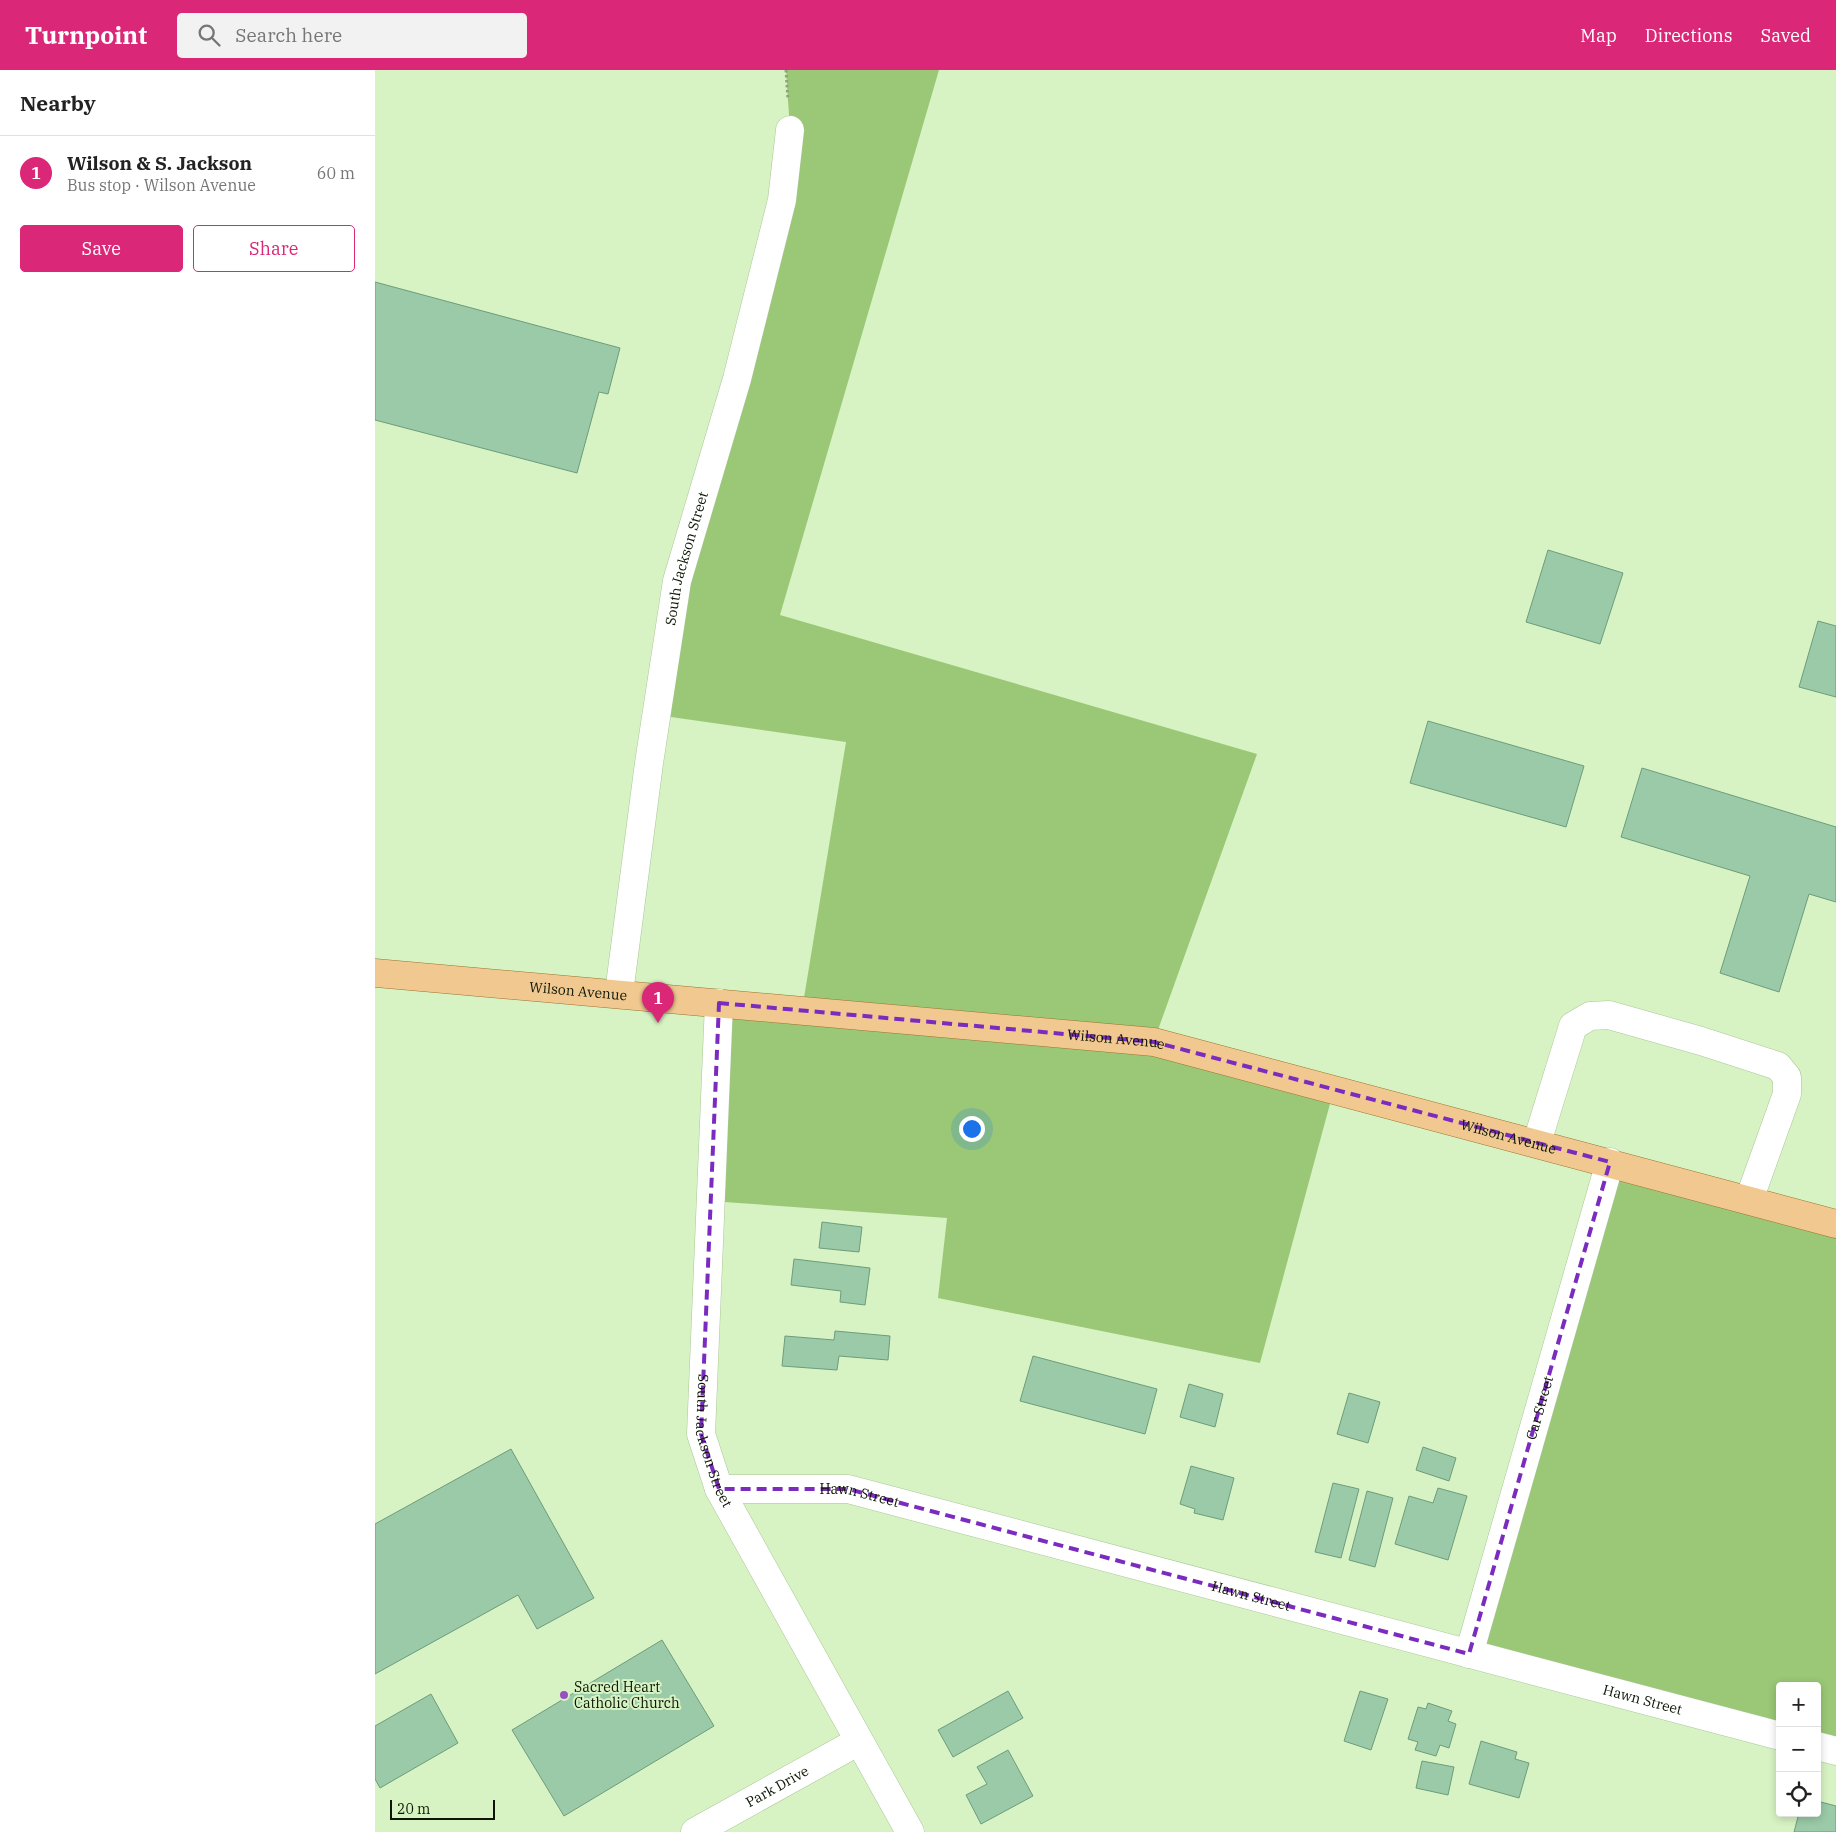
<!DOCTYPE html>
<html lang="en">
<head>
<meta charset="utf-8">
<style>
  body { margin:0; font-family:"IBM Plex Serif",serif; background:#f2f2f2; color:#222 }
  .controls { position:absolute; right:15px; bottom:15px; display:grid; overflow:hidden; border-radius:5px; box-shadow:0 2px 8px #0003 }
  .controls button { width:45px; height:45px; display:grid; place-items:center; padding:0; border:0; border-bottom:1px solid #e0e0e0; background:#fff; color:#222; font:25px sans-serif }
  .scale { position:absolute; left:15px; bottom:12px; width:105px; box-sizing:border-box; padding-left:5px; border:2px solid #0d1605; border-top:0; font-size:14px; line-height:18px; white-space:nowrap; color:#0d1605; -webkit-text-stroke:4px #d7f3c3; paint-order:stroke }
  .you { position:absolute; left:596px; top:1058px; width:18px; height:18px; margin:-12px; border:4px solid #fff; border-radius:50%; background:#1a73e8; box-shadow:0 0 0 8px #1a73e833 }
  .badge { display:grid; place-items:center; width:32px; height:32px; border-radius:50%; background:#db2777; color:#fff; font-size:16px; font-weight:700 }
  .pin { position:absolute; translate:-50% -41px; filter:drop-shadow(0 1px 2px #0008) }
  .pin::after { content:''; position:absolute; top:26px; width:18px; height:15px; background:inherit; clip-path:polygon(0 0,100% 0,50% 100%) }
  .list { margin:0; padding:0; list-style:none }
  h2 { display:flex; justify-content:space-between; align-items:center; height:65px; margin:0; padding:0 20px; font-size:21px }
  h2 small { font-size:16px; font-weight:400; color:#767676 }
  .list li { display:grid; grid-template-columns:32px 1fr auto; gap:15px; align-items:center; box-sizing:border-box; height:75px; padding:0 20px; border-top:1px solid #e0e0e0 }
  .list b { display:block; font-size:19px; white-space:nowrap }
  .list p { margin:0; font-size:16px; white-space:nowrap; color:#767676 }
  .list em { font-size:16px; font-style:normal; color:#767676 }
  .actions { display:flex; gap:10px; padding:15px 20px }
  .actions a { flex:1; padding:11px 0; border:1px solid #db2777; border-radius:5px; text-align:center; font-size:18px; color:#db2777 }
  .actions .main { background:#db2777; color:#fff }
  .icon { flex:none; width:28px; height:28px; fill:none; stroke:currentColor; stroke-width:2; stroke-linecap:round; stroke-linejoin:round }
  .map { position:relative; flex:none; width:1461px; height:1762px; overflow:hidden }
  header { display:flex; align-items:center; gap:30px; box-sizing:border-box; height:70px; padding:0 25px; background:#db2777; color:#fff }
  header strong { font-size:24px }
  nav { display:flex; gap:28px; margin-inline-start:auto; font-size:18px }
  .search { width:350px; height:45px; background:#f2f2f2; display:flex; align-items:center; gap:12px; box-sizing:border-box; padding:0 18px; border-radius:5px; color:#767676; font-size:19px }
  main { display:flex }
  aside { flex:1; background:#fff }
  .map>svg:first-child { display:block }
  .forest { fill:#9ac876 }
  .building { fill:#9acaa7; stroke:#6e9c7b }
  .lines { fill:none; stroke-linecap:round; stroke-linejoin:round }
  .minor-casing { stroke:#abc798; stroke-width:29 }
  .major-casing { stroke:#9b732f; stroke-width:29 }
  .path { stroke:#8ea37e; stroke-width:3; stroke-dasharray:2.5 2.5; stroke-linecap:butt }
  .minor { stroke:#fff; stroke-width:28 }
  .major { stroke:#f1c990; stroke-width:28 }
  .marked { fill:none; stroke:#7b2cbf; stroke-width:4; stroke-dasharray:10 6; stroke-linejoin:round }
  .poi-dot { fill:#9a4fc1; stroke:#d7f3c3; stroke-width:2 }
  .labels { text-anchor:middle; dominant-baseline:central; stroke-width:4; stroke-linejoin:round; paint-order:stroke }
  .street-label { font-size:14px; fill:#0d1605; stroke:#d7f3c3 }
  .poi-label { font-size:14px; fill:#0d1605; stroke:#d7f3c3; text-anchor:start }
</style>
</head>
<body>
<header>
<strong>Turnpoint</strong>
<div class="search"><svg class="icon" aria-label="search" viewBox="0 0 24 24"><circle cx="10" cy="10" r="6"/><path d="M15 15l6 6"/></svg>Search here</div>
<nav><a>Map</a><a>Directions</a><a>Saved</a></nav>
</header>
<main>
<aside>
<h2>Nearby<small></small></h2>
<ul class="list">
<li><span class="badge">1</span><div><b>Wilson &amp; S. Jackson</b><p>Bus stop · Wilson Avenue</p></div><em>60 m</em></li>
</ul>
<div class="actions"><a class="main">Save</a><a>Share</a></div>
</aside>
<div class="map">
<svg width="1461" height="1762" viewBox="0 0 1461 1762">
  <rect width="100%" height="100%" fill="#d7f3c3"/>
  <path class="forest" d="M411 0H564L405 545 882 684 779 971 959 1019 885 1293 563 1228 572 1148 335 1131 344 933 427 940 471 672 282 645 415 60Z
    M1235 1092 1461 1154V1681L1442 1676V1616H1405V1666L1094 1584Z"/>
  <path class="building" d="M0 212 245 278 233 324 224 322 202 403 0 350Z
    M1173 480 1248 503 1225 574 1151 552Z
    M1443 551 1461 556V627L1424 617Z
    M1053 651 1209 696 1191 757 1035 713Z
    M1267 698 1461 757V832L1434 824 1404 922 1345 903 1375 806 1246 767Z
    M447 1152 487 1157 484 1182 444 1178Z
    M419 1189 495 1198 490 1235 465 1232 466 1221 416 1215Z
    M460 1261 515 1266 513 1290 464 1286 462 1300 407 1296 410 1266 459 1270Z
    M658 1286 782 1319 770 1364 645 1331Z
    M814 1314 848 1324 840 1357 805 1347Z
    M974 1323 1005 1332 993 1373 962 1364Z
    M1048 1377 1081 1388 1074 1411 1041 1400Z
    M136 1379 219 1528 162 1559 143 1525 0 1604V1454Z
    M816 1396 859 1408 848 1450 819 1443 820 1439 805 1434Z
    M958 1413 984 1419 966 1488 940 1482Z
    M1063 1418 1092 1426 1073 1490 1020 1474 1034 1426 1058 1433Z
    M992 1421 1018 1428 1000 1497 974 1490Z
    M287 1570 339 1656 189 1746 137 1660Z
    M633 1621 648 1648 578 1687 563 1660Z
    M985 1621 1013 1629 996 1680 969 1671Z
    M56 1624 83 1673 5 1718 0 1709V1656Z
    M1053 1633 1077 1641 1073 1651 1081 1654 1074 1678 1065 1675 1061 1686 1040 1680 1043 1672 1033 1669 1043 1637 1051 1639Z
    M1106 1671 1142 1682 1140 1689 1154 1693 1144 1728 1094 1714Z
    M633 1680 658 1726 606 1754 591 1725 612 1714 602 1697Z
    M1047 1691 1079 1697 1073 1725 1041 1718Z
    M1442 1731 1461 1736V1762H1419L1424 1743H1442Z"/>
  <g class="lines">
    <g class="minor-casing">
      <g id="minor">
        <path id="s1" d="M244 923 274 693 302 511 362 309 407 130 415 60"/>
        <path id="s2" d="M344 933 326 1364 344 1419 535 1762"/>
        <path d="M1162 1072 1198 956 1215 946 1234 945 1326 971 1403 996 1412 1007V1024L1374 1130"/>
        <path id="s3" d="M344 1419H473L1405 1666"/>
        <path id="s4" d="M1094 1584 1235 1092"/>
        <path d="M1442 1676 1461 1681"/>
        <path id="s5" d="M320 1762 484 1671"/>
      </g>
    </g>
    <g class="major-casing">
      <g id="major">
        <path id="s6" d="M0 903 779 972 1461 1154"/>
      </g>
    </g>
    <path class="path" d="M411 0 413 30"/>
    <use href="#minor" class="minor"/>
    <use href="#major" class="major"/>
  </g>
  <path class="marked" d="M344 933 779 972 1235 1092 1094 1584 473 1419H344L326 1364Z"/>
  <circle class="poi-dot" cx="189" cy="1625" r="5"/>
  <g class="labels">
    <g class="street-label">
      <text stroke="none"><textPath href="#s1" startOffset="440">South Jackson Street</textPath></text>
      <text stroke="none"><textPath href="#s6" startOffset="204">Wilson Avenue</textPath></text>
      <text stroke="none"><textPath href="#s6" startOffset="744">Wilson Avenue</textPath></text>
      <text stroke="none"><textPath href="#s6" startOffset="1149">Wilson Avenue</textPath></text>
      <text stroke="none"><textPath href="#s4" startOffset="256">Car Street</textPath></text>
      <text stroke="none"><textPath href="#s2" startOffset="440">South Jackson Street</textPath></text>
      <text stroke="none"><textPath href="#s3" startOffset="141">Hawn Street</textPath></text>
      <text stroke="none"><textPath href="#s3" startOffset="546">Hawn Street</textPath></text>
      <text stroke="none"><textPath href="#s3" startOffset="951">Hawn Street</textPath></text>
      <text stroke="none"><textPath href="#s5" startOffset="94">Park Drive</textPath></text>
    </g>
    <g class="poi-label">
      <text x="199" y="1617">Sacred Heart<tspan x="199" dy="16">Catholic Church</tspan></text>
    </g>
  </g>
</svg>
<div class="controls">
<button>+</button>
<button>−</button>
<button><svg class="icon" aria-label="locate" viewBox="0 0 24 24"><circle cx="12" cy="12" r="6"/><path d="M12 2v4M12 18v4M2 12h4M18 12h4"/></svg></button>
</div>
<div class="scale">20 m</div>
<div class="you"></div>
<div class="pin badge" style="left:283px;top:953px">1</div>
</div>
</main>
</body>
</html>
